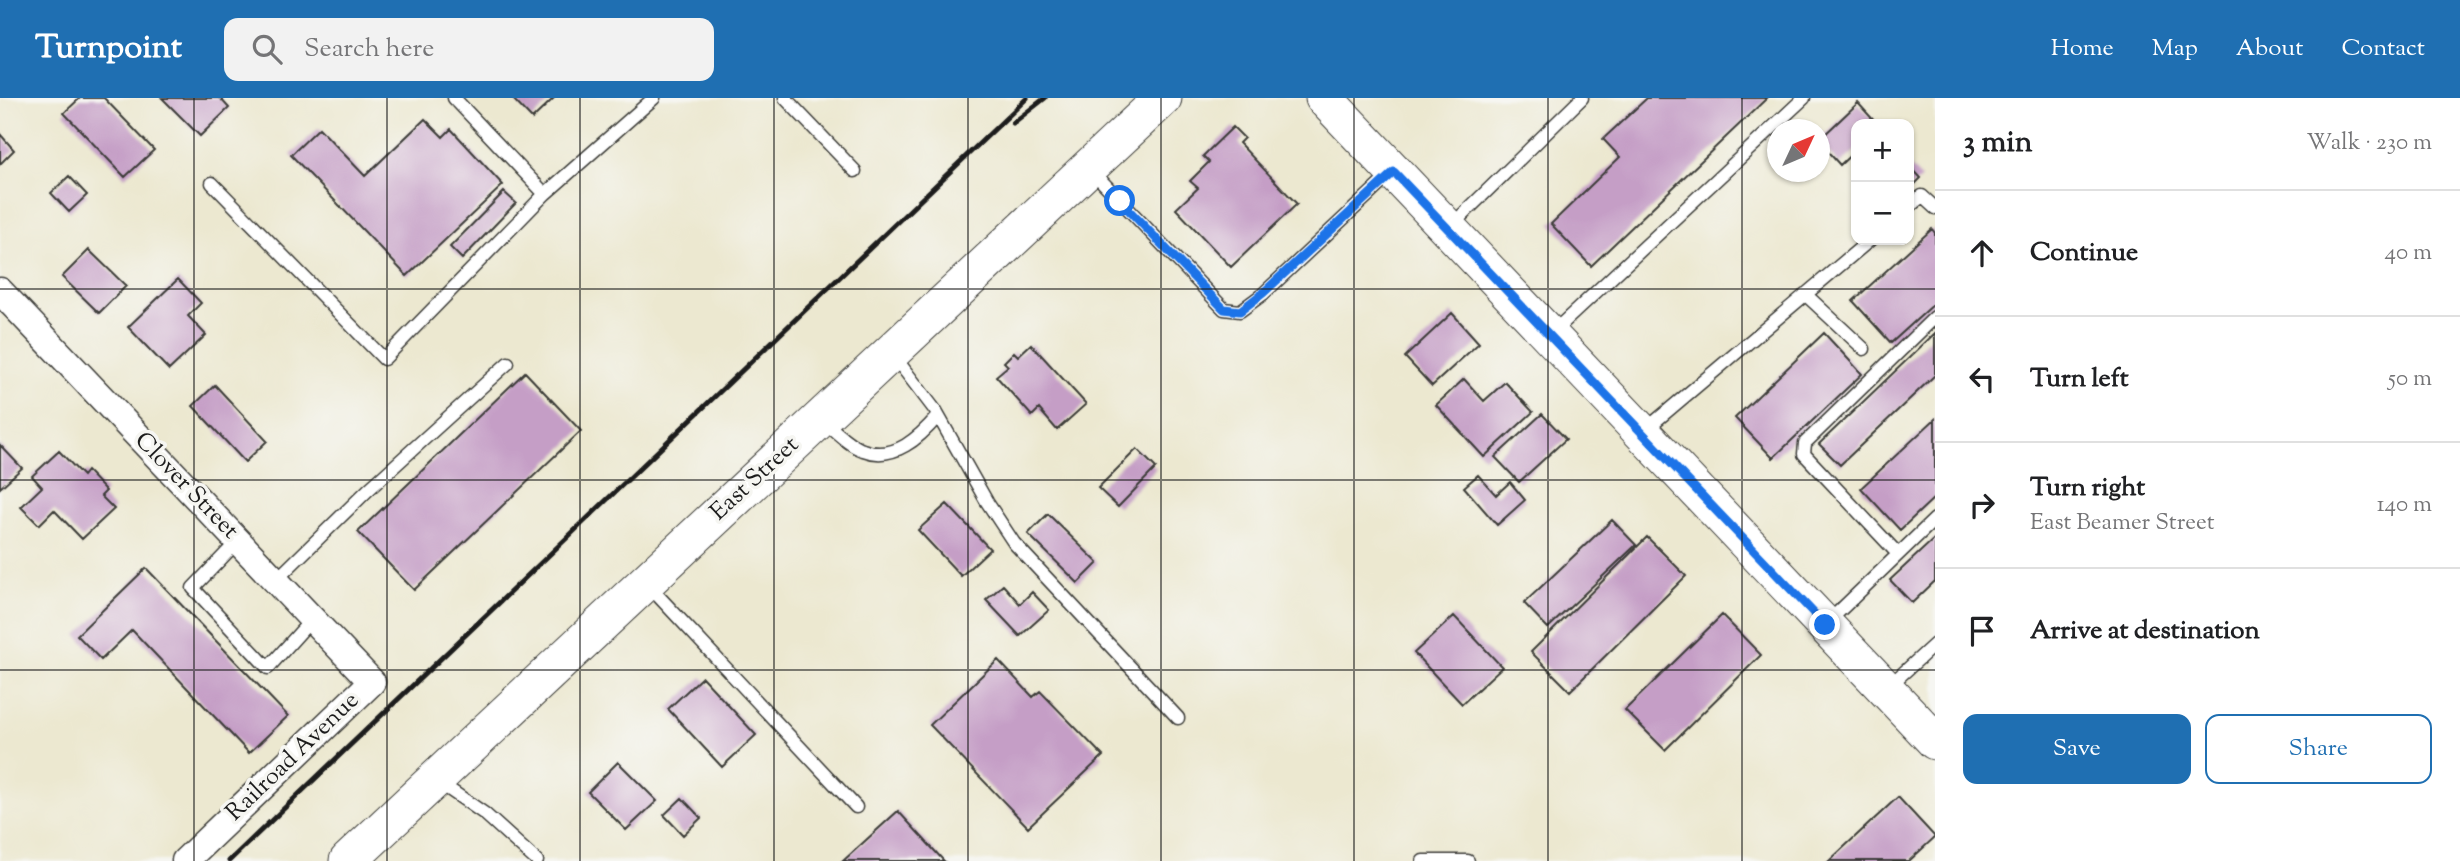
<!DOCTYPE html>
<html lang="en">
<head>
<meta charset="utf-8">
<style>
  body { margin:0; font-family:"Sorts Mill Goudy",serif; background:#f2f2f2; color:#202124 }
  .controls { position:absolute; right:21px; top:21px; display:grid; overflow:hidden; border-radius:14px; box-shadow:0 2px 5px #0004 }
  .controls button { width:63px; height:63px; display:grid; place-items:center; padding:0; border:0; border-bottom:2px solid #e0e0e0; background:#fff; color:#202124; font:35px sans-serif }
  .compass { position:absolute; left:1767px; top:21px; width:63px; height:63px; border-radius:50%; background:#fff; box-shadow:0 2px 5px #0004; rotate:46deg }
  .stop { position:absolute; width:21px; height:21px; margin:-16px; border:5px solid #1a73e8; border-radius:50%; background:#fff }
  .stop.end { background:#1a73e8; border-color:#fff; box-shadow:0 2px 7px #0008 }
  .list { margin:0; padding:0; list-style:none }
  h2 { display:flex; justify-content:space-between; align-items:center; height:91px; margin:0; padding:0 28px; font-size:30px }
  h2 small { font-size:23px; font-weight:400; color:#757577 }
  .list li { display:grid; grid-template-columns:46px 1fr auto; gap:21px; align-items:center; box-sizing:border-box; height:126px; padding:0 28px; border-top:2px solid #e0e0e0 }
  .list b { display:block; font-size:26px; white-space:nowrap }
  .list p { margin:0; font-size:23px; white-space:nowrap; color:#757577 }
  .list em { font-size:23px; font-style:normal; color:#757577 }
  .actions { display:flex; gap:14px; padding:21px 28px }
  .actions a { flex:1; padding:16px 0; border:2px solid #1f6fb2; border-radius:14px; text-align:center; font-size:24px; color:#1f6fb2 }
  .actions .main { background:#1f6fb2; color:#fff }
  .icon { flex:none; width:38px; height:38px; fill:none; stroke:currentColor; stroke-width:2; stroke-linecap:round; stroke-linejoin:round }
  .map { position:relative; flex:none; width:1935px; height:763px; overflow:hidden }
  header { display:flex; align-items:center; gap:42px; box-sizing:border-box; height:98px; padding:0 35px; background:#1f6fb2; color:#fff }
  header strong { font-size:33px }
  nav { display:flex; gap:38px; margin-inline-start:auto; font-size:24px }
  .search { width:490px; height:63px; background:#f2f2f2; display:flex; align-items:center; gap:18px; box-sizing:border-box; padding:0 24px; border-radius:14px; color:#757577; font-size:26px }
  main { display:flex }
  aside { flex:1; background:#fff }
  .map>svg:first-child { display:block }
  .building { fill:#c59ec6 }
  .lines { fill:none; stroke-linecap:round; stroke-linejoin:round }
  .lane-casing { stroke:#3b3b37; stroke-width:15 }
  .street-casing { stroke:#3b3b37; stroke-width:29 }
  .secondary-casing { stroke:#3b3b37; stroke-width:39 }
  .lane { stroke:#fff; stroke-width:12 }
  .street { stroke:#fff; stroke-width:26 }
  .secondary { stroke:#fff; stroke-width:37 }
  .rail { stroke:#1c1c1c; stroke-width:5 }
  .route { stroke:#1a73e8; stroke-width:9 }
  .grid { fill:none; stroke:#1c1c1c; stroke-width:2; stroke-opacity:0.55 }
  .labels { text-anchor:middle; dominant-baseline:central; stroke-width:7; stroke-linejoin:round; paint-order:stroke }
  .street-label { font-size:24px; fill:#1c1c1c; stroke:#f6f6f2 }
</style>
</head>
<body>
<header>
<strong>Turnpoint</strong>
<div class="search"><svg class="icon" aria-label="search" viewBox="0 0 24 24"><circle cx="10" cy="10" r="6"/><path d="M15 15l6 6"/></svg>Search here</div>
<nav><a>Home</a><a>Map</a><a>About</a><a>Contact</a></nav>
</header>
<main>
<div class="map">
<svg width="1935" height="763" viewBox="0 0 1935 763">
  <rect width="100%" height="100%" fill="#f6f6f2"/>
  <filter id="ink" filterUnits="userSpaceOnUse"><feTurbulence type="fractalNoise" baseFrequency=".0143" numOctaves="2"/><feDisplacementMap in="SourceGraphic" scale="14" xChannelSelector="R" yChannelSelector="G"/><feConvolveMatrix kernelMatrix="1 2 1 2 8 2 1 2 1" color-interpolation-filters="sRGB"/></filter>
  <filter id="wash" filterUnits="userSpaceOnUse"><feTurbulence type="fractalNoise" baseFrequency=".00686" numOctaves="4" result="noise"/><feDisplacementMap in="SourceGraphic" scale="28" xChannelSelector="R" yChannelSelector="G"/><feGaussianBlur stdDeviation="1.57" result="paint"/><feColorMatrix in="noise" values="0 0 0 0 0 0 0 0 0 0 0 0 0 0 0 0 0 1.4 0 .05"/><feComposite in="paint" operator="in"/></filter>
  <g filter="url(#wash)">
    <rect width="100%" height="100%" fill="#ece8d0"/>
    <g id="blocks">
      <path class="building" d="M80 0H104L154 52 125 79 64 15Z
        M162 0H220L229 10 200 38Z
        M512 0H554L532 21Z
        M1647 0H1767L1591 168 1551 126 1620 59 1603 41Z
        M1858 5 1877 26H1856V52L1840 67 1820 45V41Z
        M425 21 443 39 451 31 503 87 407 178 291 57 319 30 365 78Z
        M1233 29 1244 40 1239 45 1297 106 1231 169 1176 111 1198 90 1190 83 1209 64 1203 58Z
        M0 36 14 52 0 66Z
        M1909 67 1921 80 1909 92Z
        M69 78 87 97 69 114 51 95Z
        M504 94 516 105 462 161 450 149Z
        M1932 131 1935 135V205L1891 245 1853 203Z
        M89 152 126 188 99 215 62 179Z
        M178 181 201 205 188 218 206 237 169 272 128 229Z
        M1452 215 1479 245 1432 288 1405 259Z
        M1824 235 1862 276 1773 360 1735 320Z
        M1935 235V277L1840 367 1819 346Z
        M1031 246 1086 306 1057 332 1039 311 1032 318 996 278 1008 268 1004 264 1014 254 1018 258Z
        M525 274 581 333 414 492 358 434Z
        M1464 281 1484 303 1505 284 1533 314 1484 359 1436 307Z
        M215 287 267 343 245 364 193 308Z
        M1542 316 1566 341 1519 384 1495 359Z
        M1935 321V399L1900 432 1861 390Z
        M0 347 22 370 0 390Z
        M1137 351 1156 370 1118 409 1098 390Z
        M59 353 83 378 87 373 106 393 101 398 114 411 82 441 54 412 39 427 21 409 42 389 32 378Z
        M1478 377 1496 397 1510 384 1525 402 1497 427 1464 389Z
        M947 406 990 451 961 478 918 432Z
        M1048 416 1098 465 1078 485 1028 436Z
        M1612 422 1636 447 1548 530 1524 505Z
        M1647 439 1686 478 1570 593 1531 554Z
        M1935 440V483L1912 505 1890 482Z
        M146 470 288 618 249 655 132 532 101 562 77 537Z
        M1003 487 1020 506 1032 494 1049 512 1020 538 986 502Z
        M1722 517 1761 557 1665 652 1625 612Z
        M1454 518 1502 569 1462 606 1414 555Z
        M998 562 1033 599 1040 593 1103 658 1028 729 930 627Z
        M702 579 756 637 722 669 668 611Z
        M618 664 657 703 626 732 588 694Z
        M1898 699 1935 739 1909 763H1829Z
        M682 700 701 720 683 737 664 717Z
        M898 713 944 763H843Z"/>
    </g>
  </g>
  <g filter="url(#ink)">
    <use href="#blocks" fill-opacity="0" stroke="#3b3b37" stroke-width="2"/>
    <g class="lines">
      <g class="lane-casing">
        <path id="lane" d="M785 0 855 73
          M1091 72 1224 211 1240 213 1263 196 1391 76
          M212 85 384 261 545 96 454 0
          M545 96 654 0
          M1909 109 1922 98 1935 110
          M1451 128 1582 0
          M1805 196 1864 251
          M1551 236 1804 0
          M893 257 935 312 987 404 1014 445 1178 620
          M823 323C835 332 848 347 863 352 894 364 920 339 938 318
          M1645 332 1870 142
          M238 443 193 490 268 570 312 521
          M1898 456 1804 356 1805 345 1935 219
          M275 483 368 392 508 265
          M647 486 856 709
          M1828 524 1935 421
          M1888 589 1935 546
          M437 683 485 716 537 763
          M1423 763H1468"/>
      </g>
      <g class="street-casing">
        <path id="street" d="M0 193 372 584 185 763"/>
      </g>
      <g class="secondary-casing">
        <path id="secondary" d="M1324 0 1935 643
          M348 763 1163 0"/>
      </g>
      <use href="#lane" class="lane"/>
      <use href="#street" class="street"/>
      <use href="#secondary" class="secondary"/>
      <path class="rail" d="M1013 25 1045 0
        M229 763 1027 0"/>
    </g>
  </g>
  <g class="lines" filter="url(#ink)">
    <path class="route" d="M1120 103 1224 211 1240 213 1263 195 1394 74 1825 527"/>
  </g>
  <path class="grid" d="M194 0V763M387 0V763M580 0V763M774 0V763M968 0V763M1161 0V763M1354 0V763M1548 0V763M1742 0V763M0 191H1935M0 382H1935M0 572H1935"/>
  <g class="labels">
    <g class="street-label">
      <text transform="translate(755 381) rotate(-43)">East Street</text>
      <text transform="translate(186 388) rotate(46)">Clover Street</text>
      <text transform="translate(293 659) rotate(-44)">Railroad Avenue</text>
    </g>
  </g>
</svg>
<div class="controls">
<button>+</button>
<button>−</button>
</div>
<svg class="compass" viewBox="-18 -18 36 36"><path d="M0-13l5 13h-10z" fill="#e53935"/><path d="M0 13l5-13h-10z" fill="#757577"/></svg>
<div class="stop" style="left:1120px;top:103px"></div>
<div class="stop end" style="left:1825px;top:527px"></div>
</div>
<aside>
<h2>3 min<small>Walk · 230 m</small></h2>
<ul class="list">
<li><svg class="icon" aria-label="ahead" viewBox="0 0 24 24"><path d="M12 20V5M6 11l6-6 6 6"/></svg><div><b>Continue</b></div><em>40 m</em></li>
<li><svg class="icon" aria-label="left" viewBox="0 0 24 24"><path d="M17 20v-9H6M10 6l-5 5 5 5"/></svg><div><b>Turn left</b></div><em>50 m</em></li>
<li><svg class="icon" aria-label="right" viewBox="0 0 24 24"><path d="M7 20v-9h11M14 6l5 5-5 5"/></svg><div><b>Turn right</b><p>East Beamer Street</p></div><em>140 m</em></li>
<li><svg class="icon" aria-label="arrive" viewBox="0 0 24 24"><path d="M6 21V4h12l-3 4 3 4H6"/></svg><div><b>Arrive at destination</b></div></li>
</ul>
<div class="actions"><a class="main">Save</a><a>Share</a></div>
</aside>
</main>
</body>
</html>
